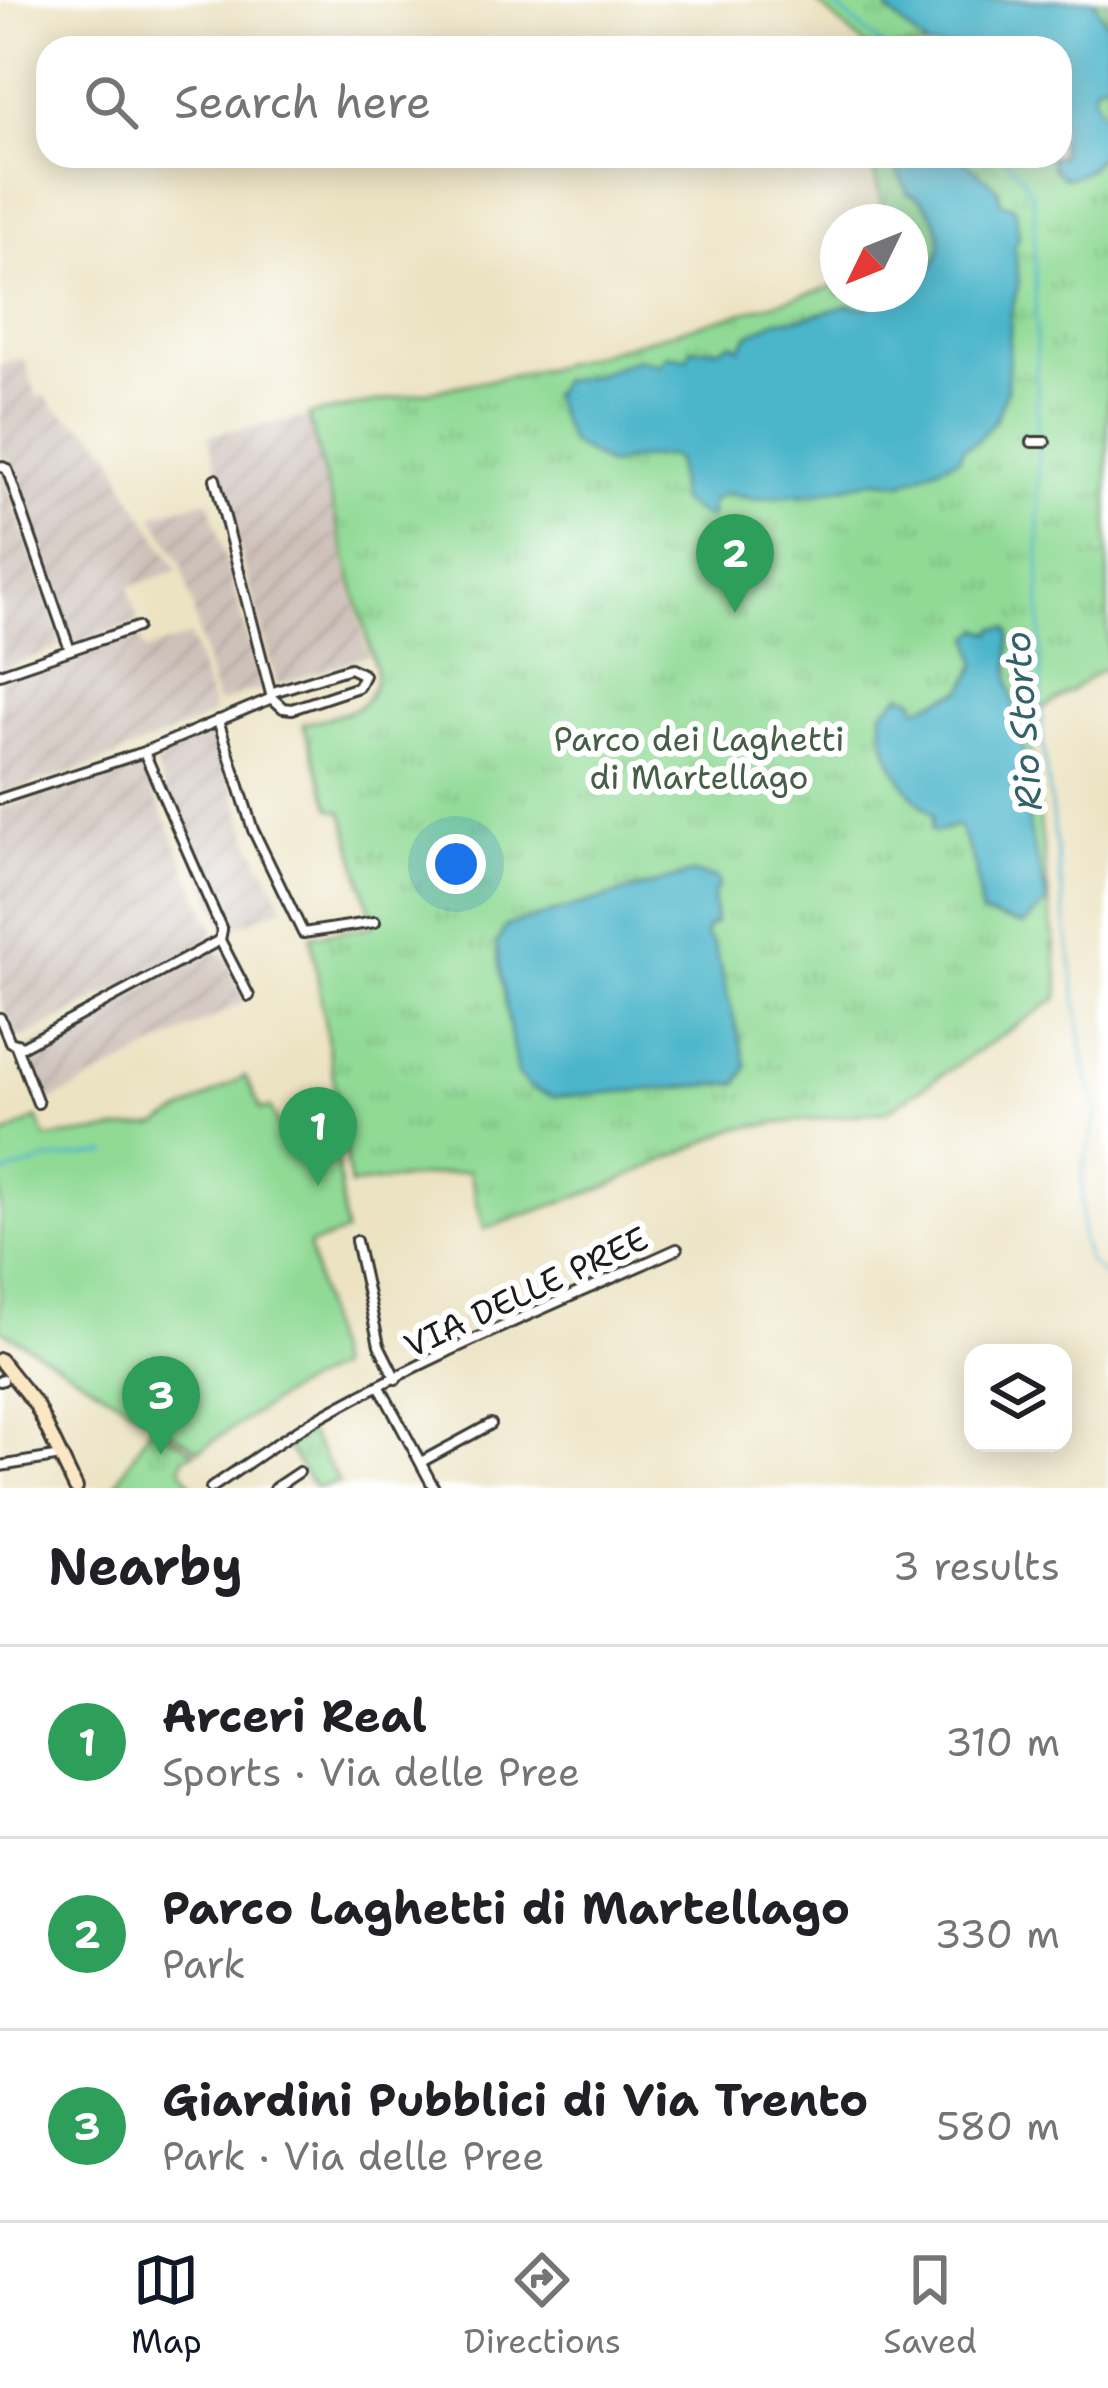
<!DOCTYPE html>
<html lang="en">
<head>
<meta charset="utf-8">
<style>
  body { margin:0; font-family:"Shantell Sans",sans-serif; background:#f6f6f6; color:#202124 }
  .controls { position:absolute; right:36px; bottom:36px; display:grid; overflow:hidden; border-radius:24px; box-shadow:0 6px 30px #0003 }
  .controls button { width:108px; height:108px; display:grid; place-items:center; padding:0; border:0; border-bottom:3px solid #e0e0e0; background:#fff; color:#202124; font:60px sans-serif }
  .compass { position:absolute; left:820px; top:204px; width:108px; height:108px; border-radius:50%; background:#fff; box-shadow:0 6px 30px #0003; rotate:227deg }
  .you { position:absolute; left:456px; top:864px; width:42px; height:42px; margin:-30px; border:9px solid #fff; border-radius:50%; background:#1a73e8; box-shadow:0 0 0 18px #1a73e833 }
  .badge { display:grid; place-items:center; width:78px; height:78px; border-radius:50%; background:#111827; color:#fff; font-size:39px; font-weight:700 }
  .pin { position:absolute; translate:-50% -99px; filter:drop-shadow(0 3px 6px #0008) }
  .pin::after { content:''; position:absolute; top:63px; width:42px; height:36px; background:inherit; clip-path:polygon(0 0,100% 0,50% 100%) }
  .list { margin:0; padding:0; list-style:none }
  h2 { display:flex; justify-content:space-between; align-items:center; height:156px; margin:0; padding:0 48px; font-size:51px }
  h2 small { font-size:39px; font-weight:400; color:#757577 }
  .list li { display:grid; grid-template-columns:78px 1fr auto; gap:36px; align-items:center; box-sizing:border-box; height:192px; padding:0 48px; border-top:3px solid #e0e0e0 }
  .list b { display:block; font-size:45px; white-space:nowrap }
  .list p { margin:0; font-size:39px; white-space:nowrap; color:#757577 }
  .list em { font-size:39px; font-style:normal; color:#757577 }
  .icon { flex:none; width:66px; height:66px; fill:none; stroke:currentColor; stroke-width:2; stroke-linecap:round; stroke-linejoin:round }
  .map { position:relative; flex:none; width:1108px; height:1488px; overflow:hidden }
  .search { position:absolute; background:#fff; box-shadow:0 6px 30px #0003; left:36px; right:36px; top:36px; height:132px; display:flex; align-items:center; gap:30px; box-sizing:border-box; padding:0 42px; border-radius:36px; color:#757577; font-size:45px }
  .sheet { height:732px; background:#fff }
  nav { display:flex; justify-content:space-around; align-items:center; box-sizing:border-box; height:168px; border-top:3px solid #e0e0e0; background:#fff; font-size:33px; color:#757577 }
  nav a { display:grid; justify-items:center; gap:6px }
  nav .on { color:#111827 }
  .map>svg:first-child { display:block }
  .industrial { fill:url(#industrial-furrows) }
  .park { fill:url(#park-tufts); stroke:#567b58; stroke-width:3 }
  .pitch { fill:#90da95; stroke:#567b58; stroke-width:3 }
  .water { fill:#4cb5ca; stroke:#346873; stroke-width:3 }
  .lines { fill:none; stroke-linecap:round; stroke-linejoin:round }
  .stream { stroke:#4cb5ca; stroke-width:3 }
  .street-casing { stroke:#3b3a35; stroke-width:14 }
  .secondary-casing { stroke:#3b3a35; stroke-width:18 }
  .street { stroke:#fff; stroke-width:8 }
  .secondary { stroke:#fbe7c3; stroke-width:12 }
  .labels { text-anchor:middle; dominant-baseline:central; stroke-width:12; stroke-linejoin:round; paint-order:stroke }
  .park-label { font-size:33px; fill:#455e46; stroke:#fff }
  .street-label { font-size:33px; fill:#1c1c1c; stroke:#fff }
  .water-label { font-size:36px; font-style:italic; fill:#32616a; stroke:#fff }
</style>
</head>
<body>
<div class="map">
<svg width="1108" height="1488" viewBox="0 0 1108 1488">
  <defs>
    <pattern id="industrial-furrows" width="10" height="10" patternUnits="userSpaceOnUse" patternTransform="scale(3)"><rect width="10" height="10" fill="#cec1ba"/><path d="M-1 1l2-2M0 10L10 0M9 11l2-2" fill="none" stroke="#b0a59f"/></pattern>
    <pattern id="park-tufts" width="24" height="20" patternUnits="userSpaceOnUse" patternTransform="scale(3)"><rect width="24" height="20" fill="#90da95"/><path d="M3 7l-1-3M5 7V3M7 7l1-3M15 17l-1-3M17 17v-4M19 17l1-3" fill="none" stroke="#7cba80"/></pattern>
  </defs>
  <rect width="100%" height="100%" fill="#fff"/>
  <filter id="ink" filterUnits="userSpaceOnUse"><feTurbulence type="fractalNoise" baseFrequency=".00833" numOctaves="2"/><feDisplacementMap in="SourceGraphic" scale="24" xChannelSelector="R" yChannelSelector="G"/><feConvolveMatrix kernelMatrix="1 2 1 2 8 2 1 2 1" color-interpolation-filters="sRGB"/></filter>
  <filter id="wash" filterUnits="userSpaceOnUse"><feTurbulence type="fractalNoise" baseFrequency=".004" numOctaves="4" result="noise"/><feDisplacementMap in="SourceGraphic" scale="48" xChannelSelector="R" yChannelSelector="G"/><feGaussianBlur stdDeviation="2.7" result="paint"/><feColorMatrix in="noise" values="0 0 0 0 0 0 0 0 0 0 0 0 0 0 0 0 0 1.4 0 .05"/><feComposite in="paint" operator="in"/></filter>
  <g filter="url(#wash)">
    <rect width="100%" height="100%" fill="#ece3c3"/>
    <path class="industrial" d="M19 359 25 361 37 397 45 395 55 409 92 432 112 453 127 489 178 570 129 587 138 622 73 644 8 457 0 459V366Z
      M307 418 368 655 280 684 276 682 208 435Z
      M0 473 4 475 62 641 57 649 0 669Z
      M209 500 262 690 242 693 220 704 216 702 182 565 153 515Z
      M137 632 145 651 190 636 214 712 210 717 89 767 0 794V679Z
      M209 732 214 733 252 844 284 906 233 929 230 924 225 926 154 763 157 753Z
      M133 764 142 766 187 869 182 872 189 873 214 930 210 940 24 1038 14 1034 0 1002V809L91 782Z
      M214 951 225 955 245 1001 43 1105 23 1060 26 1050Z"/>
    <path class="park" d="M814 0H1108V666L1035 714 1031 747 1059 983 1058 998 887 1111 737 1128 603 1188 484 1229 469 1171 350 1185 311 936 374 926 343 812 331 809 303 724C339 713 373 715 376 672L308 415 541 370 838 285V294H910V222H886L870 156H1060V48H868Z
      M151 1425 195 1452 184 1458 181 1468 194 1488H114Z
      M309 1432 339 1483 315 1488 287 1447Z"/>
    <path class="pitch" d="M245 1076 261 1110 270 1107 283 1138 334 1130 345 1233 309 1245 336 1368 286 1393 200 1450 154 1422 164 1402 156 1398 146 1417 0 1329V1138L37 1118 46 1138 158 1125Z"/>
    <path class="water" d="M883 0H1094L1108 26V82L1099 83 1093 91C1095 102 1101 108 1105 118 1108 153 1095 174 1064 178L1053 169 1050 156H1060V48H928L890 13Z
      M890 156H958L998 188 1000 202 1015 207 1019 237 1014 246 1019 281 1011 314 1007 390 996 419 975 443 963 448 959 458 902 483 877 480 813 494 752 499 726 493 711 501V516L707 519 679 501 676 461 671 456C652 457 629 458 610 466L570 443 551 396 561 381 595 375 639 358 660 365 667 355 688 358 691 349 720 348 732 342 740 348 748 335 777 320 802 318 850 305 868 308 882 294H910V281L923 282C928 269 938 263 940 248 942 228 927 197 908 194Z
      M996 628H1008L1010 632 1009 680 1026 763 1030 833 1048 902 1024 925 981 914 975 866 959 826 934 833 931 830 933 815C903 791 880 752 882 712L902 694 914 699 918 708 963 690 977 664 971 637 980 629 992 633Z
      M692 873 717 878 719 885 713 895 716 922 708 927 705 935 714 945 747 1067 738 1083 554 1097 530 1088 517 1074 496 944 506 926Z"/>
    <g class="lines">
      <path class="stream" d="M828 0 885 48
        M1001 156 1021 175 1034 200 1042 738 1085 1067 1098 1113 1082 1175V1241L1089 1262 1108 1279
        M0 1175 46 1160 108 1153"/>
    </g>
  </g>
  <g filter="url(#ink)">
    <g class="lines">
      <g class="street-casing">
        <path id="street" d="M1032 442H1045
          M0 466 7 469 70 650 0 674
          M70 650 137 627
          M272 698 283 708 292 709 358 687 364 675 350 668 273 692
          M218 720 253 830 303 933 375 922
          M0 799 144 752 272 698 215 479
          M220 940 249 996
          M0 1018 10 1042 23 1046 220 940 222 930 144 752
          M16 1046 38 1103
          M356 1241 379 1345 396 1379
          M0 1381 3 1380
          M380 1387 434 1488
          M421 1462 491 1424
          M0 1466 61 1456
          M211 1488C244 1466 277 1442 311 1422 428 1355 554 1305 677 1249
          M275 1488 299 1472"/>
      </g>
      <g class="secondary-casing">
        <path id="secondary" d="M0 1360 36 1405 76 1488"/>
      </g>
      <use href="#street" class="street"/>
      <use href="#secondary" class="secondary"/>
    </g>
  </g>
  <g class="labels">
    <g class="park-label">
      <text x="699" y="739">Parco dei Laghetti<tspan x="699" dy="38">di Martellago</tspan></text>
    </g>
    <g class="street-label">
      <text transform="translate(526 1292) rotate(-25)">VIA DELLE PREE</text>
    </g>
    <g class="water-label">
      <text transform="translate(1023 721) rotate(-94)">Rio Storto</text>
    </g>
  </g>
</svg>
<div class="controls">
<button><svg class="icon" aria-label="layers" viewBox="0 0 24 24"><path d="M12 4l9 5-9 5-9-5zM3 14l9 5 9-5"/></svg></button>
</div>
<svg class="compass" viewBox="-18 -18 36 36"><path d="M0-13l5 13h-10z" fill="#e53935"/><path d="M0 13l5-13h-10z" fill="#757577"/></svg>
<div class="you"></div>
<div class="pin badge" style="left:318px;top:1186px;background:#2e9e5b">1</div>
<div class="pin badge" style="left:735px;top:613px;background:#2e9e5b">2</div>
<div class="pin badge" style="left:161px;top:1455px;background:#2e9e5b">3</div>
<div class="search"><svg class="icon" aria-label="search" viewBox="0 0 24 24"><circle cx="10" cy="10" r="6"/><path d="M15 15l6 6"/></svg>Search here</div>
</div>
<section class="sheet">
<h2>Nearby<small>3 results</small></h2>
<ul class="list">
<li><span class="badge" style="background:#2e9e5b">1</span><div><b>Arceri Real</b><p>Sports · Via delle Pree</p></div><em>310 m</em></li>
<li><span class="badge" style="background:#2e9e5b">2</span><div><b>Parco Laghetti di Martellago</b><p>Park</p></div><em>330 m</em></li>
<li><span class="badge" style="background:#2e9e5b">3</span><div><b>Giardini Pubblici di Via Trento</b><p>Park · Via delle Pree</p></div><em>580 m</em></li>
</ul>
</section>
<nav>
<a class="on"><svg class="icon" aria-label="map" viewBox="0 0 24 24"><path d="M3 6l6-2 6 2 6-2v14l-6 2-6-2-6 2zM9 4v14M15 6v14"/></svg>Map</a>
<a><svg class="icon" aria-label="directions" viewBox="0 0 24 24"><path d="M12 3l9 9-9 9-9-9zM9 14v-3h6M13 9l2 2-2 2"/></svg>Directions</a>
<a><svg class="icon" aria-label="saved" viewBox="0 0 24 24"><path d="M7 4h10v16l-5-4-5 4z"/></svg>Saved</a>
</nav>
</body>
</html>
